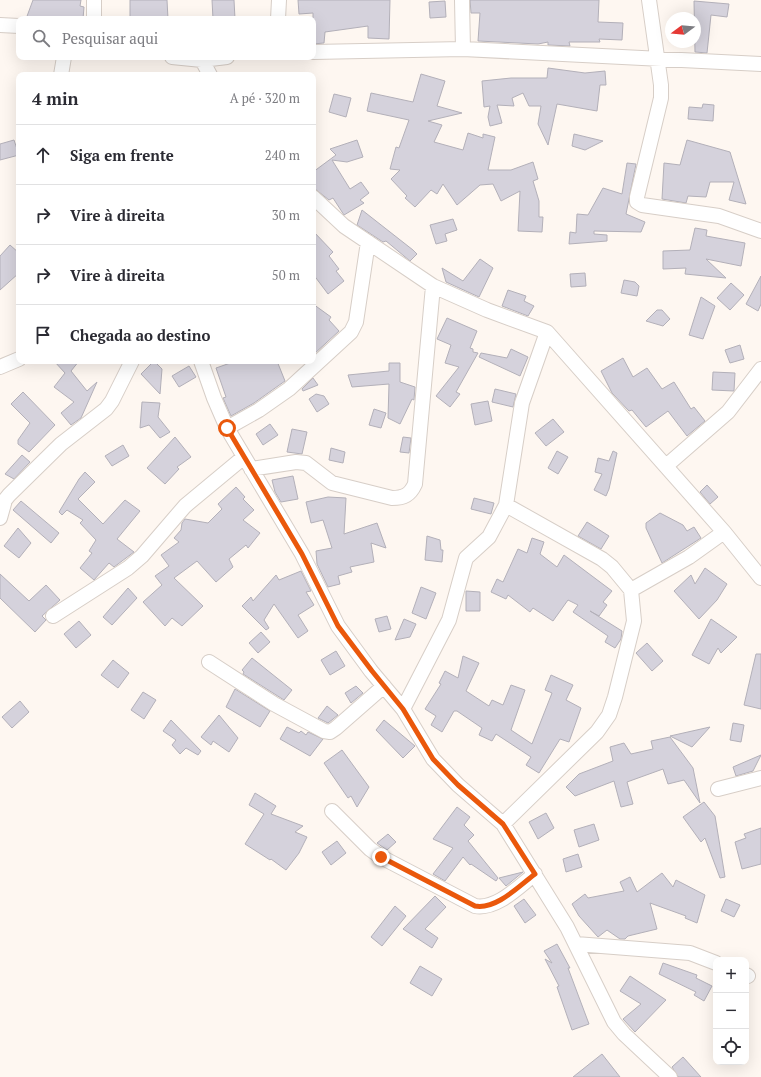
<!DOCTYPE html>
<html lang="pt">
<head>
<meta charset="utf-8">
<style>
  body { margin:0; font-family:"PT Serif",serif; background:#f7f7f7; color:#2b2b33 }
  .controls { position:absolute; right:12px; bottom:12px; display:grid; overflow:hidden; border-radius:8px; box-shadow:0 4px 16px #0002 }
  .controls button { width:36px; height:36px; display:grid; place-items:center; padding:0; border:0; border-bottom:1px solid #e1e1e2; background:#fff; color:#2b2b33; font:20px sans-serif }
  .compass { position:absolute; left:665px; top:12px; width:36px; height:36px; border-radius:50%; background:#fff; box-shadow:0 4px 16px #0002; rotate:254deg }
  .stop { position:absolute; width:12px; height:12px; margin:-9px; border:3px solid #ea580c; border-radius:50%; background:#fff }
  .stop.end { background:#ea580c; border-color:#fff; box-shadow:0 1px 4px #0008 }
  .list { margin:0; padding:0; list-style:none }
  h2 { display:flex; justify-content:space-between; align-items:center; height:52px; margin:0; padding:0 16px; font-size:17px }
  h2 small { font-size:13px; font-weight:400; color:#7c7c81 }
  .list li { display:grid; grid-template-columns:26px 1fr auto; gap:12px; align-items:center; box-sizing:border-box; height:60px; padding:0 16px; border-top:1px solid #e1e1e2 }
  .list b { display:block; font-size:15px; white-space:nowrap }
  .list em { font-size:13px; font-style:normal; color:#7c7c81 }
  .icon { flex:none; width:22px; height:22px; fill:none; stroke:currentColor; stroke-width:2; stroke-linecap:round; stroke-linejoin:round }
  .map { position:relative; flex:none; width:761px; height:1077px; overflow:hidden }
  .search { position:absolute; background:#fff; box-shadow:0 4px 16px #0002; left:16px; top:16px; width:300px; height:44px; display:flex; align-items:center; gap:10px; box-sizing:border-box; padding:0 14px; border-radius:8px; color:#7c7c81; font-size:15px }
  .panel { position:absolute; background:#fff; box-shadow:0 4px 16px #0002; left:16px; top:72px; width:300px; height:292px; border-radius:8px }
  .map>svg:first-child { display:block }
  .building { fill:#d5d2dc; stroke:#b3b0b9 }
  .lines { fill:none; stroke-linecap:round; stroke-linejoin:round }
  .minor-casing { stroke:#d7cec7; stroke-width:16 }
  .minor { stroke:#fff; stroke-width:14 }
  .route { stroke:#ea580c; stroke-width:5 }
</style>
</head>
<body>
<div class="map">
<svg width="761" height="1077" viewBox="0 0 761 1077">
  <rect width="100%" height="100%" fill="#fef7f1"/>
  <path class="building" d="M33 0H81L80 6 84 7 83 19H26Z
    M130 0H167L168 19H130Z
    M212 0H234L235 19H213Z
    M298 0H390L389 39 368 38V26L325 32 324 43 313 44V13L299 14Z
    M470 0H599L598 22 623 23 622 40 599 39 600 42H569L570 46 548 45V42L538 44 478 41 480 13H471Z
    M445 1 446 17 430 18 429 2Z
    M694 1 729 4 727 17 711 15 707 53 695 52Z
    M548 68 585 73 605 71 606 85H600L597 111 557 104 548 145 538 124 541 106H529L523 93 512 98 514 106 497 105 502 123 490 126 488 117 490 106 484 107 482 81 511 78H547Z
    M421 74 445 81 437 106 462 113 428 121 442 125 434 142 463 150 468 133 483 138V134L495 137 488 170H511L533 162 538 179 533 181 539 201V217H543L542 232 518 231 520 191 501 201 493 184 480 185 457 205 443 184 437 194 431 190 415 207 405 198 407 196 391 179 400 170 390 169 396 147 399 148 409 120 367 111 371 93 413 102Z
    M334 94 351 98 346 117 329 112Z
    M703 104 714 105 713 121 688 119 689 107 702 108Z
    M574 134 603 141 585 150 572 146Z
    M14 140 19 155 0 160V144Z
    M357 140 363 157 347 162 332 160 350 189 361 182 369 193 360 200 364 203 344 215 333 198 329 200 315 189 313 185V172L336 155 330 149Z
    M687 140 730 152 746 204 729 200 734 182H710L706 197 688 196 686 203 662 199 664 163 680 165Z
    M627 163 636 164 626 214 645 222 641 232 594 231V234L607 235V241L569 244 570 232 576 233 577 214 588 215 603 188 622 194Z
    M362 210 413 250 417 254 410 261 386 241 383 242 357 225Z
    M453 219 457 230 445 234 447 241 436 244 430 225Z
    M695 228 707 230 706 236 745 243 741 266 706 259 726 278 685 274 686 268 663 269V251L690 250Z
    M313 231 333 252 329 256 339 269 336 271 344 281 328 294 313 274Z
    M10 245 19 253V273L0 290V256Z
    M480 259 493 268 479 297 446 282 442 268 463 281Z
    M585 273 586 286 571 287 570 274Z
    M761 276V304L758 311 746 304Z
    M624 280 635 282 639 286 637 296 621 293Z
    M731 283 744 295 730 310 717 298Z
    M508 290 526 296 524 301 534 306 528 316 502 306Z
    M701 297 715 306 703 339 689 335Z
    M313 304 331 317 329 320 339 331 313 355Z
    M657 310H662L670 319 663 326 646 321Z
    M447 318 477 331 470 348 473 349V352L478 353 456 392 460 394 450 407 436 396 459 367 445 363 451 345 437 339Z
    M740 345 744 359 730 363 725 350Z
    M511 349 528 357 520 376 479 357 481 353 507 358Z
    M623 358 633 377 647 368 662 389 674 382 691 409 694 407 705 421 687 436 668 411 646 427 632 410 629 411 612 393 601 371Z
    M54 361H79L71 371 87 391 97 382 81 418 71 425 61 413 74 402 54 387 65 373Z
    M154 361 162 369 160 394 141 374Z
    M236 361H277L285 381 254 403 231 416 223 398 226 397 216 368Z
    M389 363H400V382L415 387 414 400 412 399 400 424 388 418 389 384 352 387 348 375 389 371Z
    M189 366 196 377 179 387 172 376Z
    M713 372 735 373 734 391 712 390Z
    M313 378 318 385 303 391 302 389Z
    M495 389 516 394 513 407 492 402Z
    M23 392 55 425 29 452 18 444V440L30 423 11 404Z
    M316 394 324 396 329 404 317 412 309 399Z
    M488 401 492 421 475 425 471 404Z
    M142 402 160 403 158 417 170 432 160 438 149 425 140 428Z
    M374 409 386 413 381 428 369 425Z
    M553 419 564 432 546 446 535 433Z
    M270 424 278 435 263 445 256 434Z
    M292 429 307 432 302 454 287 452Z
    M175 437 191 457 177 467 179 469 165 484 147 468Z
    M403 437 411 438 409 453 400 452Z
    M123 445 129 456 112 466 105 456Z
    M331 448 345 452 343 463 329 460Z
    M557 451 568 457 558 474 548 468Z
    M613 451 617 453 609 489 606 496 594 490 602 474 595 472 598 458 609 461Z
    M22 455 30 462 14 479 5 474Z
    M85 472 95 482 78 499 103 524 125 500 140 511 117 539 134 552 114 567 109 563 94 580 80 568 92 553 89 551 96 540 80 523 83 520 67 510 62 515 59 512 79 479Z
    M293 476 298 499 281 502 275 492 272 480Z
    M707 485 718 497 710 504 700 492Z
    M236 487 245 497 243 499 254 510 243 520 260 533 248 548 246 545 229 559 233 567 216 582 197 561 174 578 203 606 182 626 172 618 165 626 143 602 162 585 155 576 169 566 161 555 179 542 174 538 181 530 182 523 185 519 208 523 222 509 218 504Z
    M328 497 346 498 344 534 377 523 386 548 371 543 374 562 350 567 352 572 338 576 340 584 328 587 317 564 316 551 332 548 323 520 311 523 306 502Z
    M474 498 494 503 491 514 471 509Z
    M21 501 59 533 51 543 13 510Z
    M660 513 683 525 687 531 694 527 701 538 662 563 646 528V523Z
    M587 522 609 536 601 549 578 536Z
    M18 528 31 543 19 558 4 546Z
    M427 536 440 540 441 550H443L442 562 425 560Z
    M532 538 544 542 540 554 557 567 564 555 612 591 603 602 607 605 599 616 590 611 622 631 621 639 615 648 605 642 608 636 573 612 578 605 568 600 553 621 533 608 530 612 508 595 506 599 491 592 497 579 503 582 518 549 527 553Z
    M705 568 727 584 717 600 699 619 674 591 691 575 695 584Z
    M301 571 311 591 306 592 314 605 298 615 308 631 298 638 274 604 264 620 269 628 266 630 242 606 251 597 253 601 276 575 279 580Z
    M0 574 29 601 46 585 60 600 42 616 46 620 35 632 0 598Z
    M421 587 436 593 426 619 412 613Z
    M128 588 137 598 112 625 103 617Z
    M466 591 480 592V611H466Z
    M387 616 391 629 379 632 375 619Z
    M404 619 416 624 410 637 395 640Z
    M711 619 737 637 721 653 718 648 709 664 692 655Z
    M79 621 91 635 76 648 64 634Z
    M261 632 270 642 258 653 249 643Z
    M647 643 663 661 652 671 636 653Z
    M336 651 345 666 330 675 321 660Z
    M756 654H761V709L744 705Z
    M463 656 479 663 466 691 489 706 492 700 503 705 511 685 525 690 511 730 532 744 552 693 545 690 551 675 573 685 566 700 581 708 569 742 560 739 539 773 526 765 531 757 496 734 492 741 479 735 482 728 457 711H454L442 732 431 725 436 716 425 709 441 684 439 683 445 671 458 678Z
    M252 658 292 690 284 700 243 674 244 672 242 670Z
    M113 660 129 673 118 688 101 675Z
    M356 686 363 693 351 703 345 693Z
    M235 689 270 711 260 727 226 707Z
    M143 692 156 700 144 719 131 710Z
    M20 701 29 712 12 728 2 717Z
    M327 706 338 715 328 723 318 718Z
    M219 715 238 738 229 752 213 741 211 745 201 737Z
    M171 720 201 751 198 755 186 748 180 754 172 745 176 740 163 731Z
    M384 720 415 746 403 758 376 730Z
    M733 723 744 725 741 742 730 740Z
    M287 727 299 733 301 731 306 735 308 732 323 739 310 756 280 739Z
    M710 727 692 747 670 736Z
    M670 737 693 768 700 803 684 780 668 784 663 769 627 782 633 804 621 807 614 781 575 796 566 787 579 774 613 761 610 747 624 743 631 754 653 749 651 741Z
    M342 750 369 787 357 807 351 796 348 798 324 763Z
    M761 755 753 771 736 776 733 767Z
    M255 793 276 806 271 814 303 826 295 832 307 837 299 853 286 870 271 859 270 860 245 844 264 814 249 805Z
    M704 802 715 816 725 877 720 878 705 838 701 842 683 817Z
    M457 807 470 817 464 825 474 835 468 841 498 878 496 881 471 864 470 865 463 857 445 881 433 874 453 848 433 839Z
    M546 813 554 828 538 839 529 822Z
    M594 824 599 840 579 847 574 830Z
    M761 828V864L742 869 735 842 746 838 744 834Z
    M388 834 396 842 387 850 377 843Z
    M337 841 346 853 331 865 322 852Z
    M578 854 582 867 566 872 563 859Z
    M523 872 506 886 499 878Z
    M662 873 673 887 676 880 705 895 697 923 685 918 686 916 650 903 657 929 628 936 625 939H620L607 930 598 937 579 916 572 904 585 894 588 898 624 891 620 882 630 877 637 892Z
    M435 896 446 907 425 929 438 938 432 948 403 929Z
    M524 899 536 915 525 923 514 906Z
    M726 899 740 905 734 917 721 911Z
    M395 906 406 916 382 946 371 937Z
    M557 944 570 968H568L589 1024 572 1030 557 987 559 986 545 959 552 963 544 951Z
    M663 963 697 975 696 978 712 986 704 1001 694 995 696 992 659 974Z
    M420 966 442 979 432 996 410 983Z
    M630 976 666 1000 635 1032 623 1019 641 1004 620 991Z
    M602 1054 620 1077H573Z
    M683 1057 701 1077H678L672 1067Z"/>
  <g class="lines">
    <g class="minor-casing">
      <path id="minor" d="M462 0 463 49
        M649 0 661 85V98L637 197V202L642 205 719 216 761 231
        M94 19V0
        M278 19 279 0
        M0 25 19 26
        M313 52 463 49 761 64
        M172 57 202 60 227 57
        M202 60 210 75
        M61 75 64 57
        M313 197 344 226 433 286 487 310 547 332 724 532 761 578
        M201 361 214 398 227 428 302 554 338 626 371 671 403 709 433 759 458 785 503 824 567 927 614 1022 624 1034 670 1077
        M0 367 19 359
        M227 428 259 410 289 389 351 332 356 322 368 242
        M666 466 728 412 761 369
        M251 469 296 462 306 463 332 483 392 498C404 498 410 495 415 484L433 286
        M0 518 5 500 9 495 61 444 106 409 112 401 132 361
        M631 590 689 557 724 532
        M53 616 128 568 142 556 185 506 244 457
        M209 662 274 704 324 731 330 732 336 728 384 686
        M403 709 449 620 466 558 489 537 506 505 522 403 547 332
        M718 789 761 778
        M332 811 370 849 381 857 475 906C497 910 519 886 535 874
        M503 824 597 732 609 715 615 697 634 621 631 590 612 567 602 559 506 505
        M576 944 690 953 716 963
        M746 975 748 976"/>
    </g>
    <use href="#minor" class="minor"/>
  </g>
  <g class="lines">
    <path class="route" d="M227 428 302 554 338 626 372 671 403 709 433 759 458 785 503 824 535 874C519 886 496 910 475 906L381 857"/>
  </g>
</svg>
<div class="controls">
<button>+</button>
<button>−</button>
<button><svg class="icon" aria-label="locate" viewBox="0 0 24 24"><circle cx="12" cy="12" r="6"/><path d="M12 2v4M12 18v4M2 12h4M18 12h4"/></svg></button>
</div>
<svg class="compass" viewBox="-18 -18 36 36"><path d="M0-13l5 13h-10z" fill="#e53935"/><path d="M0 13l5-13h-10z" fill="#7c7c81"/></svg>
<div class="stop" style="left:227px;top:428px"></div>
<div class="stop end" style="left:381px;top:857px"></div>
<div class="search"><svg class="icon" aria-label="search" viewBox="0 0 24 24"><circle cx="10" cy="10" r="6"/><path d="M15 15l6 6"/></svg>Pesquisar aqui</div>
<section class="panel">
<h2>4 min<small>A pé · 320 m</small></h2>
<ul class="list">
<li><svg class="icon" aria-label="ahead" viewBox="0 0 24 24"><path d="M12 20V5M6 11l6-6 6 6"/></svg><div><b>Siga em frente</b></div><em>240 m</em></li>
<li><svg class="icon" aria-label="right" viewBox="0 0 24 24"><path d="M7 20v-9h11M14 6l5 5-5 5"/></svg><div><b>Vire à direita</b></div><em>30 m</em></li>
<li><svg class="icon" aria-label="right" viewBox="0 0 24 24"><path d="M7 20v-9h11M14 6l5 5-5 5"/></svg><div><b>Vire à direita</b></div><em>50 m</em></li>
<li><svg class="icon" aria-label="arrive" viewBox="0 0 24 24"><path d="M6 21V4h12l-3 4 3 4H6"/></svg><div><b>Chegada ao destino</b></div></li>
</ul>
</section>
</div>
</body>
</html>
